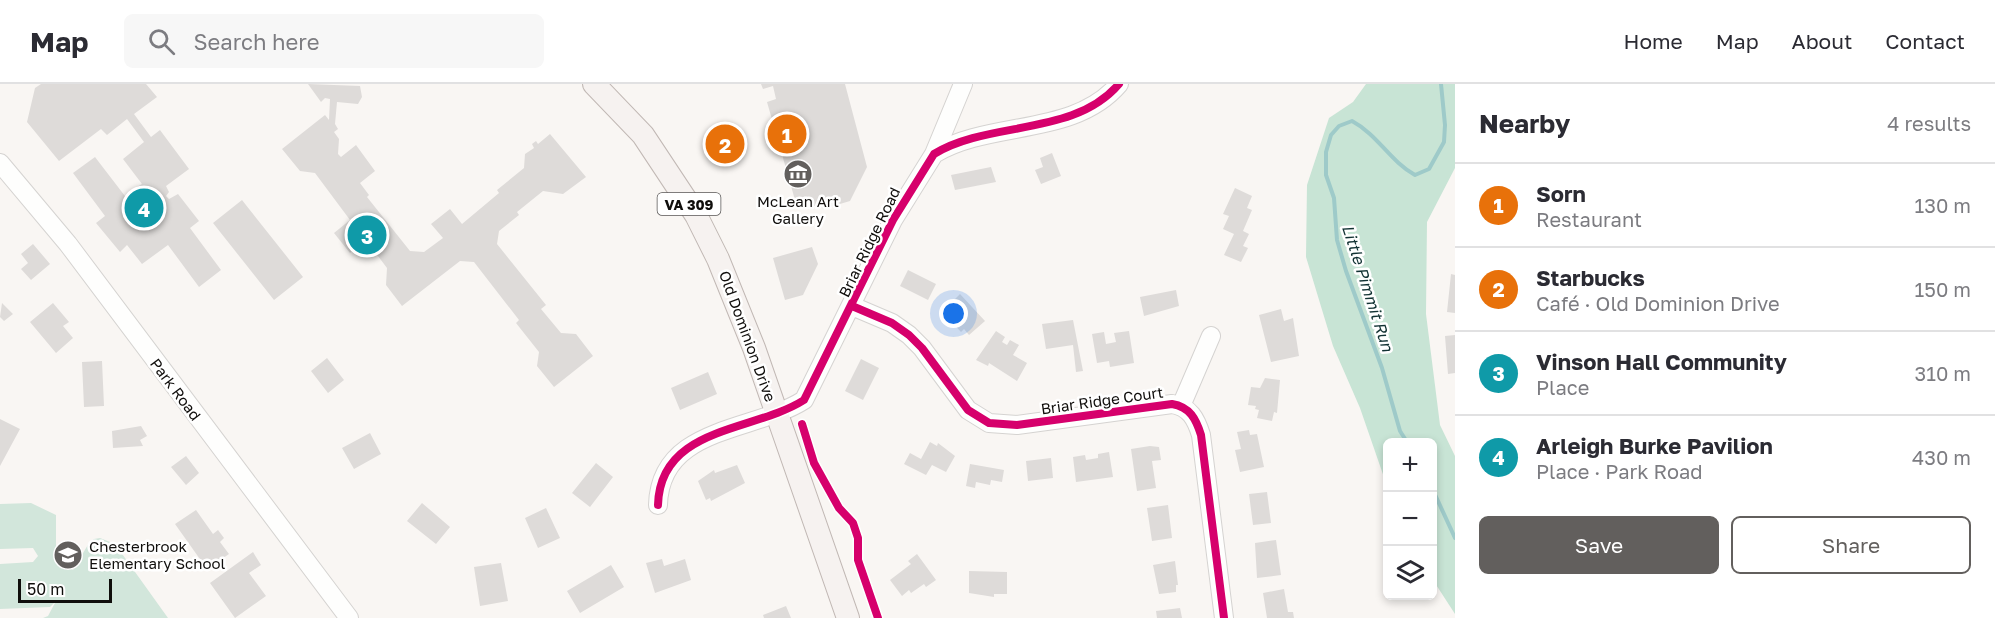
<!DOCTYPE html>
<html lang="en">
<head>
<meta charset="utf-8">
<style>
  body { margin:0; font-family:"Golos Text",sans-serif; background:#f7f7f7; color:#2b2b33 }
  .controls { position:absolute; right:18px; bottom:18px; display:grid; overflow:hidden; border-radius:9px; box-shadow:0 3px 9px #0003 }
  .controls button { width:54px; height:54px; display:grid; place-items:center; padding:0; border:0; border-bottom:2px solid #e1e1e2; background:#fff; color:#2b2b33; font:30px sans-serif }
  .scale { position:absolute; left:18px; bottom:15px; width:94px; box-sizing:border-box; padding-left:6px; border:3px solid #100e0c; border-top:0; font-size:16px; line-height:21px; white-space:nowrap; color:#100e0c; -webkit-text-stroke:4px #fff; paint-order:stroke }
  .you { position:absolute; left:954px; top:230px; width:21px; height:21px; margin:-15px; border:4px solid #fff; border-radius:50%; background:#1a73e8; box-shadow:0 0 0 9px #1a73e833 }
  .badge { display:grid; place-items:center; width:39px; height:39px; border-radius:50%; background:#625f5d; color:#fff; font-size:20px; font-weight:700 }
  .pin { position:absolute; translate:-50% -50%; border:3px solid #fff; box-shadow:0 2px 6px #0006 }
  .list { margin:0; padding:0; list-style:none }
  h2 { display:flex; justify-content:space-between; align-items:center; height:78px; margin:0; padding:0 24px; font-size:26px }
  h2 small { font-size:20px; font-weight:400; color:#7c7c81 }
  .list li { display:grid; grid-template-columns:39px 1fr auto; gap:18px; align-items:center; box-sizing:border-box; height:84px; padding:0 24px; border-top:2px solid #e1e1e2 }
  .list b { display:block; font-size:22px; white-space:nowrap }
  .list p { margin:0; font-size:20px; white-space:nowrap; color:#7c7c81 }
  .list em { font-size:20px; font-style:normal; color:#7c7c81 }
  .actions { display:flex; gap:12px; padding:18px 24px }
  .actions a { flex:1; padding:14px 0; border:2px solid #625f5d; border-radius:9px; text-align:center; font-size:21px; color:#625f5d }
  .actions .main { background:#625f5d; color:#fff }
  .icon { flex:none; width:33px; height:33px; fill:none; stroke:currentColor; stroke-width:2; stroke-linecap:round; stroke-linejoin:round }
  .map { position:relative; flex:none; width:1455px; height:534px; overflow:hidden }
  header { display:flex; align-items:center; gap:36px; box-sizing:border-box; height:84px; padding:0 30px; background:#fff; border-bottom:2px solid #e1e1e2 }
  header strong { font-size:28px }
  nav { display:flex; gap:33px; margin-inline-start:auto; font-size:21px }
  .search { width:420px; height:54px; background:#f7f7f7; display:flex; align-items:center; gap:15px; box-sizing:border-box; padding:0 21px; border-radius:9px; color:#7c7c81; font-size:22px }
  main { display:flex }
  aside { flex:1; background:#fff }
  .map>svg:first-child { display:block }
  .green { fill:#d2e6db }
  .forest { fill:#c8e4d5 }
  .lines { fill:none; stroke-linecap:round; stroke-linejoin:round }
  .stream { stroke:#9ecac9; stroke-width:4 }
  .building { fill:#dedbd9 }
  .minor-casing { stroke:#d5d3d1; stroke-width:20 }
  .major-casing { stroke:#c1b8b4; stroke-width:24 }
  .minor { stroke:#fefefd; stroke-width:18 }
  .major { stroke:#f6f2f0; stroke-width:22 }
  .cycleway-casing { stroke:#fff; stroke-width:11 }
  .cycleway { stroke:#d6006c; stroke-width:8 }
  .labels { text-anchor:middle; dominant-baseline:central; stroke-width:5; stroke-linejoin:round; paint-order:stroke }
  .shield { fill:#fff; stroke:#585655; stroke-width:1.5 }
  .shield-label { font-size:14px; font-weight:bold; fill:#100e0c }
  .poi-label { font-size:15px; fill:#100e0c; stroke:#fff }
  .street-label { font-size:15px; fill:#100e0c; stroke:#fff }
  .water-label { font-size:16px; font-style:italic; fill:#123233; stroke:#fff }
</style>
</head>
<body>
<header>
<strong>Map</strong>
<div class="search"><svg class="icon" aria-label="search" viewBox="0 0 24 24"><circle cx="10" cy="10" r="6"/><path d="M15 15l6 6"/></svg>Search here</div>
<nav><a>Home</a><a>Map</a><a>About</a><a>Contact</a></nav>
</header>
<main>
<div class="map">
<svg width="1455" height="534" viewBox="0 0 1455 534">
  <rect width="100%" height="100%" fill="#f9f6f3"/>
  <path class="green" d="M31 419 56 431V471L73 486 89 459 94 455 100 454 115 460 168 534H43L48 532 56 517 50 523 0 525V480L33 478 38 472 33 464 0 465V420Z"/>
  <path class="forest" d="M1366 0H1455V84L1427 138 1426 230 1440 341 1455 372V530L1433 496 1432 358H1388L1387 402 1360 324 1333 262 1306 173 1307 101 1329 34 1353 18Z"/>
  <g class="lines">
    <path class="stream" d="M1407 358 1400 347 1382 284 1346 187 1337 156 1334 114 1326 91V68L1331 51 1339 42 1352 37C1378 51 1390 77 1415 91L1429 85 1444 58 1445 41 1441 0
      M1432 404 1455 454"/>
  </g>
  <path class="building" d="M41 0H146L157 13 134 30 151 53 160 46 189 85 166 102 169 108 166 112 169 115 178 110 199 137 190 144 221 186 199 203 168 161 142 180 127 161 120 168 96 139 105 132 73 89 95 73 128 116 140 108 137 103 142 100 123 75 144 58 127 35 107 51 101 45 59 77 27 38 35 4Z
    M308 0 360 2 362 13 358 20 337 18 335 40 338 45 334 48 339 55 338 70 341 73 356 61 375 87 360 99 369 111 367 113 410 167 424 168 443 154 431 140 450 125 462 140 499 109 497 106 524 84 525 70 534 64 532 60 536 57 538 60 550 50 586 93 563 110 543 107 517 128 519 131 499 147 497 160 546 221 541 225 561 249 576 250 593 272 554 303 537 282 539 268 516 239 519 236 474 178 460 177 402 222 386 201 387 184 366 156 350 169 334 149 350 136 315 89 300 87 282 65 325 31 329 36 330 15 325 14 321 18Z
    M761 0H845L867 83 850 117 823 125 822 121 807 123 805 114 795 116 767 18 776 15 773 2 763 5Z
    M735 44 742 67 714 75 707 53Z
    M1052 69 1061 92 1041 100 1035 86 1043 83 1040 74Z
    M991 83 996 98 955 106 951 91Z
    M1235 104 1252 112 1247 124 1252 126 1243 147 1249 150 1243 162 1248 164 1241 178 1224 171 1234 150 1223 145 1229 132 1223 130Z
    M242 116 303 193 274 216 213 139Z
    M33 160 50 180 31 196 21 185 28 179 21 170Z
    M812 163 818 180 803 211 785 216 773 174Z
    M908 186 936 200 928 216 900 202Z
    M1451 190 1455 191V229L1447 228Z
    M1176 206 1179 222 1144 232 1140 213Z
    M960 210 985 237 969 251 964 245 961 248 948 234 951 231 945 225Z
    M2 219 13 230 4 237 0 233Z
    M53 219 69 238 63 242 73 254 56 269 30 238Z
    M1281 225 1284 237 1293 234 1299 272 1271 278 1259 231Z
    M1073 236 1083 287 1076 288 1073 261 1046 265 1042 240Z
    M996 247 1005 253 1002 258 1007 261 1010 256 1019 261 1013 271 1027 279 1017 297 989 279 988 282 976 276Z
    M1129 247 1134 279 1110 283 1109 277 1097 279 1092 250 1104 248 1106 260 1116 258 1114 249Z
    M1455 251V289L1448 290 1445 252Z
    M327 274 344 296 328 309 311 287Z
    M861 275 879 284 863 316 845 307Z
    M102 277 104 322 84 323 82 278Z
    M708 288 717 310 680 326 671 304Z
    M1265 294 1280 296 1277 329 1274 328 1272 337 1257 334 1259 326 1255 325 1256 322 1248 321 1251 303 1260 304Z
    M0 335 20 345 0 382Z
    M141 342 147 352 140 356 143 362 113 364 112 347Z
    M1249 346 1250 351 1257 350 1264 383 1240 388 1235 366 1241 365 1237 348Z
    M370 349 381 370 354 385 342 364Z
    M930 358 937 362 938 359 955 372 946 388 932 381 926 391 904 380 910 369 921 375Z
    M1150 362 1159 363 1161 376 1152 377 1156 404 1137 407 1131 365Z
    M1109 368 1113 393 1076 398 1073 373 1085 371 1086 376 1098 374V370Z
    M186 372 199 389 186 401 171 383Z
    M1051 374 1053 394 1028 397 1026 377Z
    M596 379 613 393 590 423 572 409Z
    M970 380 1004 386 1002 398 991 396 990 401 976 398 975 404 966 402Z
    M737 381 745 399 711 417 710 414 706 416 698 397 714 386 715 389Z
    M1267 408 1271 439 1253 441 1249 410Z
    M422 419 450 443 436 460 407 437Z
    M1168 421 1172 454 1152 457 1147 424Z
    M546 424 560 454 538 464 525 434Z
    M196 426 213 450 218 446 224 454 220 458 229 470 207 485 175 440Z
    M1276 456 1281 491 1257 494 1255 459Z
    M253 468 261 481 249 489 266 512 235 534 210 499Z
    M917 470 936 496 926 503 924 500 911 509 909 506 902 512 890 496 911 480 908 477Z
    M662 475 664 482 685 475 691 496 655 509 646 479Z
    M1175 477 1178 501H1176V508L1159 510 1153 481Z
    M501 479 508 517 480 522 474 483Z
    M611 481 624 503 580 529 567 507Z
    M969 487 1007 488V510H994V513L969 509Z
    M1284 505 1288 528H1293L1294 534H1267L1263 509Z
    M786 522 791 534H764L763 531Z
    M1180 524 1182 534H1157L1156 527Z"/>
  <g class="lines">
    <g class="minor-casing">
      <path id="minor" d="M934 70 963 0
        M0 79 68 160 349 534
        M852 222 892 239 909 251 922 264 968 326 989 339 1017 341 1172 320C1190 323 1196 335 1201 351L1224 534
        M1181 322 1211 252
        M658 421C660 342 754 348 804 316L893 136 934 70C990 36 1074 53 1119 0"/>
    </g>
    <g class="major-casing">
      <path id="major" d="M594 0 643 51 696 131 718 175 754 264 848 534"/>
    </g>
    <use href="#minor" class="minor"/>
    <use href="#major" class="major"/>
    <g class="cycleway-casing">
      <path id="cycleway" d="M852 222 892 239 909 251 922 264 968 326 989 339 1017 341 1172 320C1190 323 1196 335 1201 351L1224 534
        M802 340 814 379 839 424 853 439 858 454V476L878 534
        M658 421C660 342 754 348 804 316L893 136 934 70C990 36 1074 53 1119 0"/>
    </g>
    <use href="#cycleway" class="cycleway"/>
  </g>
  <defs>
    <g id="museum-disc" transform="scale(1.5)"><circle r="9.5" fill="#625f5d" stroke="#fff"/><path d="M0-6L6-3V-2H-6V-3ZM-5-1h2V3h-2ZM-1-1h2V3h-2ZM3-1h2V3H3ZM-6 4H6V6H-6Z" fill="#fff"/></g>
    <g id="school-disc" transform="scale(1.5)"><circle r="9.5" fill="#625f5d" stroke="#fff"/><path d="M0-5L7-2L0 1L-7-2ZM-4 1L0 2.5L4 1V4Q0 6-4 4Z" fill="#fff"/></g>
  </defs>
  <g fill-rule="evenodd">
    <use href="#museum-disc" x="798" y="90"/>
    <use href="#school-disc" x="68" y="471"/>
  </g>
  <g class="labels">
    <rect class="shield" x="657.5" y="109" width="63" height="22" rx="4.5"/>
    <g class="shield-label">
      <text x="689" y="120">VA 309</text>
    </g>
    <g class="poi-label">
      <text x="798" y="117">McLean Art<tspan x="798" dy="17">Gallery</tspan></text>
      <text x="89" y="462" text-anchor="start">Chesterbrook<tspan x="89" dy="17">Elementary School</tspan></text>
    </g>
    <g class="street-label">
      <text transform="translate(869 158) rotate(-64)">Briar Ridge Road</text>
      <text transform="translate(748 252) rotate(70)">Old Dominion Drive</text>
      <text transform="translate(176 305) rotate(53)">Park Road</text>
      <text transform="translate(1102 316) rotate(-8)">Briar Ridge Court</text>
    </g>
    <g class="water-label">
      <text transform="translate(1368 204) rotate(72)">Little Pimmit Run</text>
    </g>
  </g>
</svg>
<div class="controls">
<button>+</button>
<button>−</button>
<button><svg class="icon" aria-label="layers" viewBox="0 0 24 24"><path d="M12 4l9 5-9 5-9-5zM3 14l9 5 9-5"/></svg></button>
</div>
<div class="scale">50 m</div>
<div class="you"></div>
<div class="pin badge" style="left:787px;top:50px;background:#e8710a">1</div>
<div class="pin badge" style="left:725px;top:60px;background:#e8710a">2</div>
<div class="pin badge" style="left:367px;top:151px;background:#0f9aa8">3</div>
<div class="pin badge" style="left:144px;top:124px;background:#0f9aa8">4</div>
</div>
<aside>
<h2>Nearby<small>4 results</small></h2>
<ul class="list">
<li><span class="badge" style="background:#e8710a">1</span><div><b>Sorn</b><p>Restaurant</p></div><em>130 m</em></li>
<li><span class="badge" style="background:#e8710a">2</span><div><b>Starbucks</b><p>Café · Old Dominion Drive</p></div><em>150 m</em></li>
<li><span class="badge" style="background:#0f9aa8">3</span><div><b>Vinson Hall Community</b><p>Place</p></div><em>310 m</em></li>
<li><span class="badge" style="background:#0f9aa8">4</span><div><b>Arleigh Burke Pavilion</b><p>Place · Park Road</p></div><em>430 m</em></li>
</ul>
<div class="actions"><a class="main">Save</a><a>Share</a></div>
</aside>
</main>
</body>
</html>
